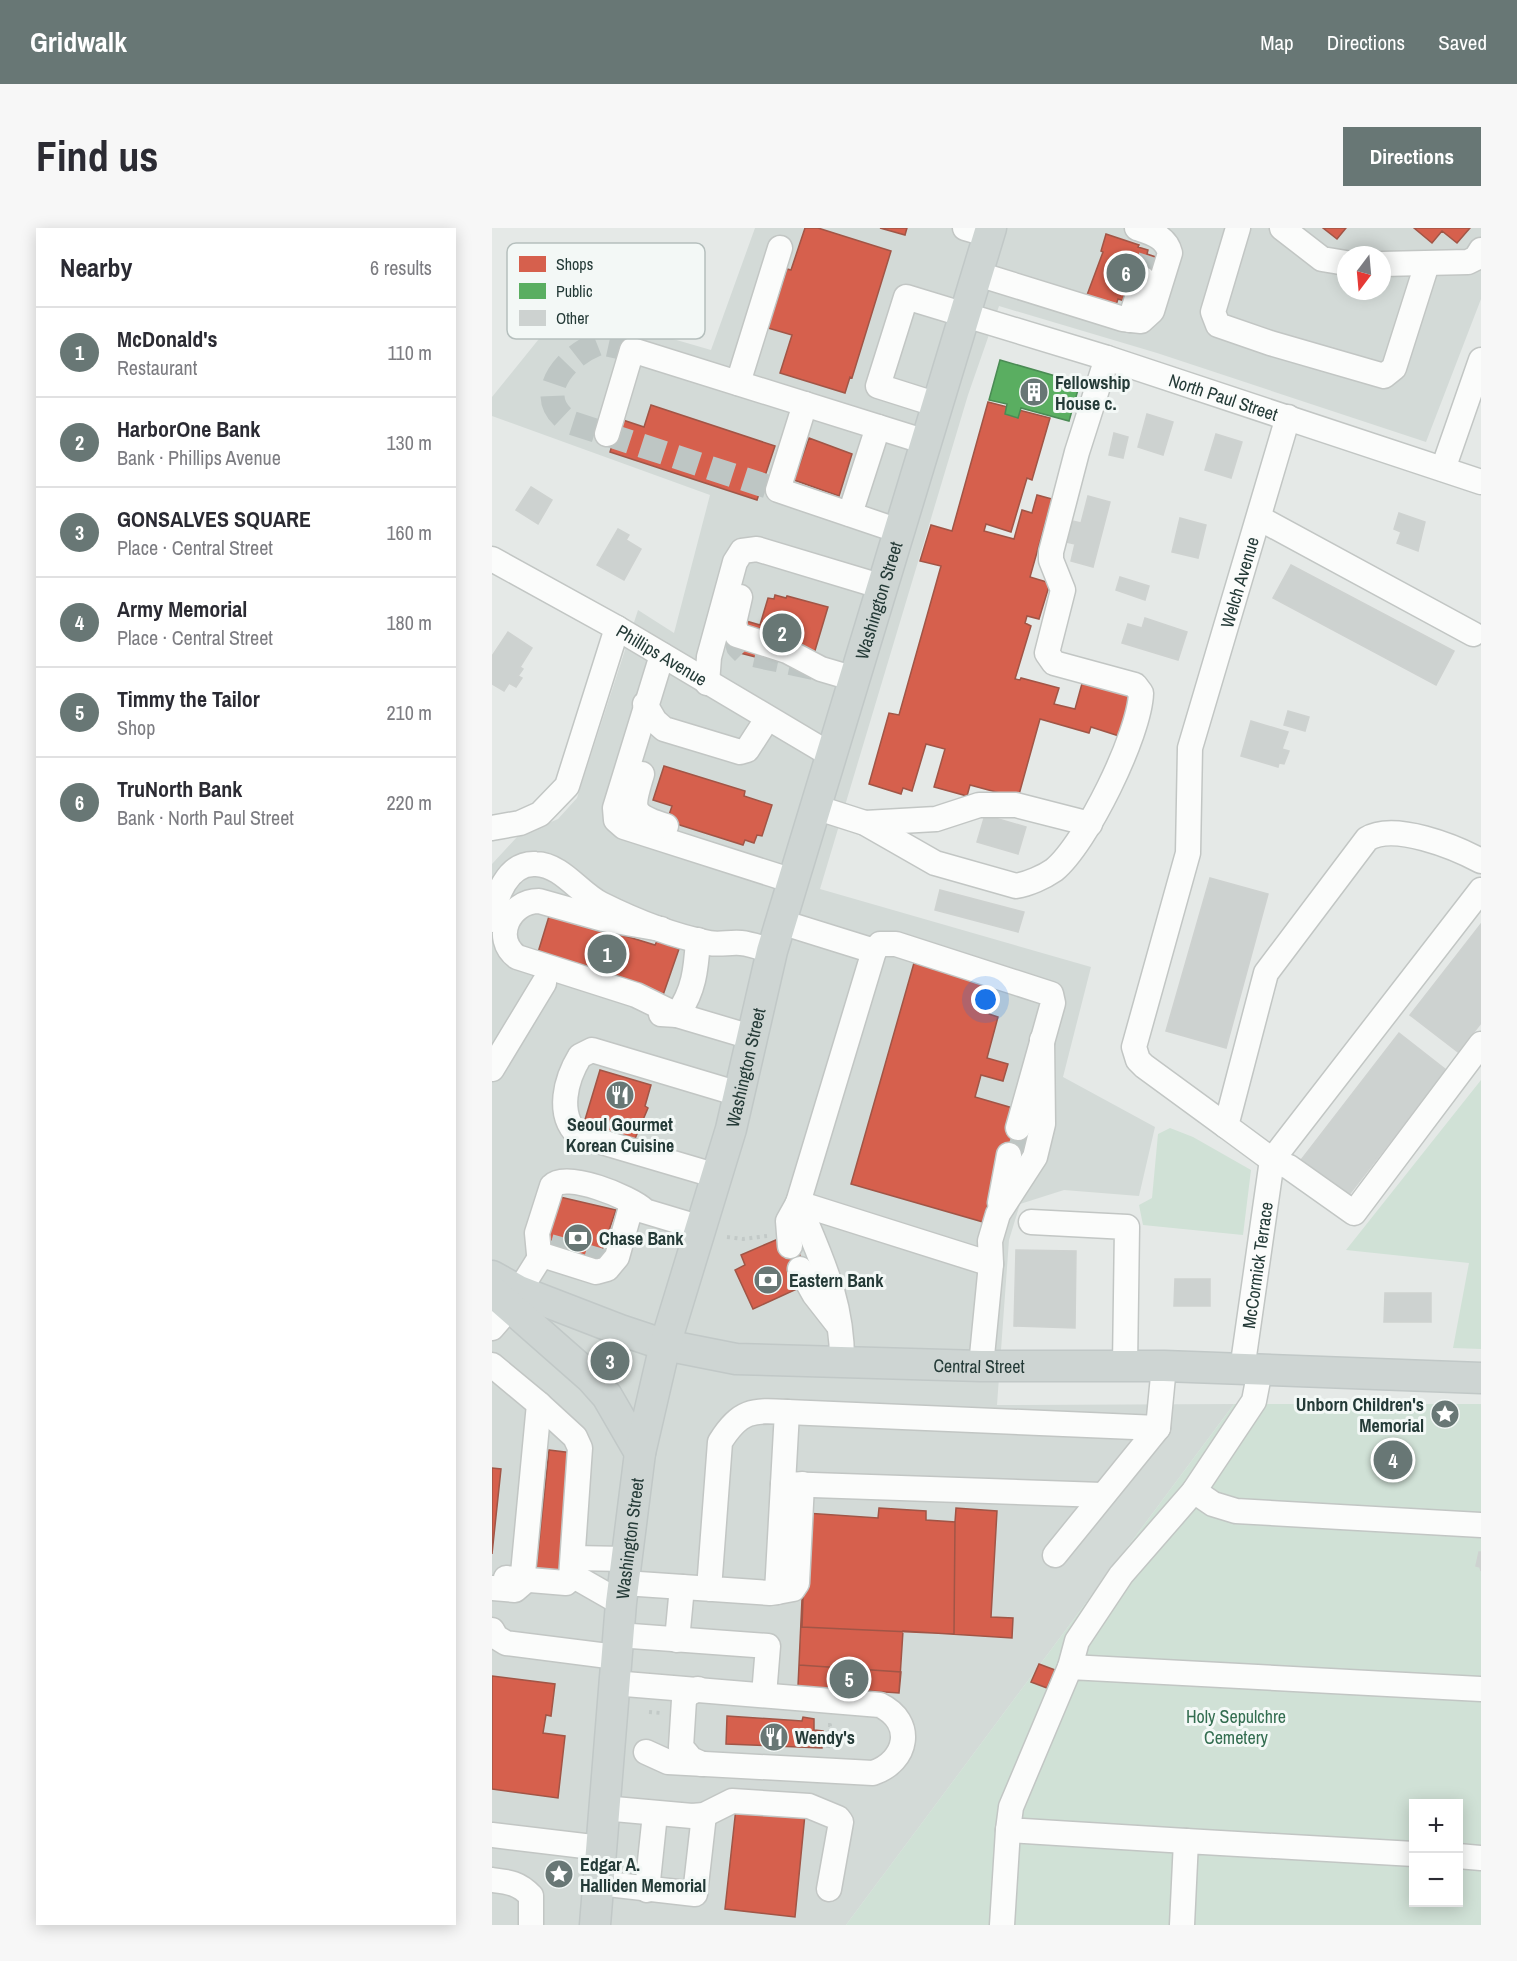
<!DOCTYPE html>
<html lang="en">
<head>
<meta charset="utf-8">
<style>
  body { margin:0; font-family:"Archivo Narrow",sans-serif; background:#f7f7f7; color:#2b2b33 }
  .controls { position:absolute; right:18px; bottom:18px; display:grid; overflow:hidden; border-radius:0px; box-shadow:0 3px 15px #0003 }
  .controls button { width:54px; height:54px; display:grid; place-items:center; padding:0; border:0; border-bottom:2px solid #e1e1e2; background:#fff; color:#2b2b33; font:30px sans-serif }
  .compass { position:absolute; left:845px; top:18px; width:54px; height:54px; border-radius:50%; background:#fff; box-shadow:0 3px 15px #0003; rotate:196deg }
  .you { position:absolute; left:494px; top:772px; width:21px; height:21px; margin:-15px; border:4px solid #fff; border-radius:50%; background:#1a73e8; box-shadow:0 0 0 9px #1a73e833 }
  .badge { display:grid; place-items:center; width:39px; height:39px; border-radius:50%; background:#687775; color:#fff; font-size:20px; font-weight:700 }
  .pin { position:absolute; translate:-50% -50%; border:3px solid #fff; box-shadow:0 2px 6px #0006 }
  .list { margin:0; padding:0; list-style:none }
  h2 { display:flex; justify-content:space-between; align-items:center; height:78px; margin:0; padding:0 24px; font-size:26px }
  h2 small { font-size:20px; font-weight:400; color:#7c7c81 }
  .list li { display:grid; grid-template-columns:39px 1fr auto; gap:18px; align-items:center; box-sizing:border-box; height:90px; padding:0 24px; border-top:2px solid #e1e1e2 }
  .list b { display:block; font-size:22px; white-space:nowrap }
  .list p { margin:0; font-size:20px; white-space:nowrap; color:#7c7c81 }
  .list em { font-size:20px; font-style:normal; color:#7c7c81 }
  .map { position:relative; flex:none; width:989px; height:1697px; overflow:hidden; border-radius:0px }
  header { display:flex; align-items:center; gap:36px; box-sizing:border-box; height:84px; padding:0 30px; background:#687775; color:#fff }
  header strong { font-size:28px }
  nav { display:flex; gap:33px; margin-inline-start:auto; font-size:21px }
  .intro { display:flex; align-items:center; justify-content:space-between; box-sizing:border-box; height:144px; padding:0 36px }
  h1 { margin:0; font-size:42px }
  .button { padding:15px 27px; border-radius:0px; background:#687775; color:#fff; font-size:21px; font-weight:700 }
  main { display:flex; gap:36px; padding:0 36px }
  aside { flex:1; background:#fff; border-radius:0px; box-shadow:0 3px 15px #0003 }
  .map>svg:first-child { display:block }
  .built { fill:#d3dad7; fill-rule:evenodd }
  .green { fill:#d0e1d6; fill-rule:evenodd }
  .shops { fill:#d6604d; stroke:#a15546; stroke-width:1.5 }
  .public { fill:#5aae61; stroke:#4a8b54; stroke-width:1.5 }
  .building { fill:#cdd2d0; stroke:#ced2d0; stroke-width:1.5 }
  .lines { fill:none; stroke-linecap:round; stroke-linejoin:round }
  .minor-tunnel { stroke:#bec6c4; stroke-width:24; stroke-dasharray:24 12; stroke-linecap:butt }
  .minor-casing { stroke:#c2c6c4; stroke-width:27 }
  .major-casing { stroke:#c1c8c7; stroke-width:33 }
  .path { stroke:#c2c9c7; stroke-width:4; stroke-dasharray:3 4.5; stroke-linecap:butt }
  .minor { stroke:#fbfcfb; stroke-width:24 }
  .major { stroke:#ced5d3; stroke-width:30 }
  .labels { text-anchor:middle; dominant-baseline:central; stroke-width:6; stroke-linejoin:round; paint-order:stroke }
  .poi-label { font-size:18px; font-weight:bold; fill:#243a37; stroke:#f3f8f6; text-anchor:start }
  .street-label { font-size:18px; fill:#243a37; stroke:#f3f8f6 }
  .park-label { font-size:18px; fill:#336d50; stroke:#f3f8f6 }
  .key { fill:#f3f8f6; stroke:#b5bfbd; stroke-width:1.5 }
  .key-label { font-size:16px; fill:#243a37 }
</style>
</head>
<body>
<header>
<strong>Gridwalk</strong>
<nav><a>Map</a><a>Directions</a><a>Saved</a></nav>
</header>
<div class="intro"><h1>Find us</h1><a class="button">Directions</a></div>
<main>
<aside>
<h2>Nearby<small>6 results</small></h2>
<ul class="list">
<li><span class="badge">1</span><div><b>McDonald's</b><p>Restaurant</p></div><em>110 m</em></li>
<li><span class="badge">2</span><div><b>HarborOne Bank</b><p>Bank · Phillips Avenue</p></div><em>130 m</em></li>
<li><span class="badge">3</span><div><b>GONSALVES SQUARE</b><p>Place · Central Street</p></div><em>160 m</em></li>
<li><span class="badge">4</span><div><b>Army Memorial</b><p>Place · Central Street</p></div><em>180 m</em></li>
<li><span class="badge">5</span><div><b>Timmy the Tailor</b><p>Shop</p></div><em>210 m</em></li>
<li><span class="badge">6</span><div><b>TruNorth Bank</b><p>Bank · North Paul Street</p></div><em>220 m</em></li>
</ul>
</aside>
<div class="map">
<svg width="989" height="1697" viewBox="0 0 989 1697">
  <rect width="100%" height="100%" fill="#e5e9e7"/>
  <path class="built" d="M263 0H989V71L934 214 665 125 507 78 476 167 328 661 599 739 571 849 663 899 647 968 572 962 528 976 517 1012 505 1177 742 1176 354 1697H0V636L25 609 66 591 85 570 146 382 182 405 218 267 0 188V169L63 91H112L219 122ZM854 27H890V63H854Z"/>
  <path class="green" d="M989 852V1121L961 1120 977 1035 854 1022Z
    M678 900 701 909 759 942 751 1007 651 997 647 977 660 970 666 906Z
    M742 1176H989V1697H354ZM922 1576H966V1674H922Z"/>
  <path class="shops" d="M313 0H326L399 23 360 150 358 149 353 165 288 145 300 107 276 100 295 41 299 42Z
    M388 0H415L413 7Z
    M831 0H854L845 11Z
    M922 0H978L965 15 950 3 940 15Z
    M614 6 647 17 646 19 656 22 655 26 670 31 662 55 636 74 626 71 624 77 595 67 611 24 609 23Z
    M496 174 558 190 540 252 535 250 519 304 494 296 492 303 522 311 530 282 540 285 545 267 560 271 538 349 558 355 547 391 535 388 533 395 539 398 523 451 528 452 529 450 567 460 562 476 583 481 591 452 639 466 627 508 599 499 597 505 548 491 526 570 478 557 475 568 442 559 453 521 434 516 420 563 411 560 409 566 377 556 397 485 407 487 449 338 428 333 439 297 460 303Z
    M159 177 283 218 265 272 118 224 128 191 152 199Z
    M317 210 360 226 347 268 302 252Z
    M283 367 294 370 295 368 336 379 322 426 279 418 275 432 244 424 254 393 268 397 276 370 282 371Z
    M172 538 253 563 252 568 280 577 270 608 265 607 262 615 253 612 251 617 175 593 180 578 161 572Z
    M58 685 163 717 165 713 187 721 171 767 148 761 150 756 111 744 44 731Z
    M422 735 491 755 487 767 501 771 497 786 506 789 495 830 516 836 511 853 489 847 483 869 524 881 538 903 530 930 510 925 491 994 359 956Z
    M108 842 159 857 153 878 156 880 142 913 106 903 107 899 92 895Z
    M68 969 124 982 108 1028 100 1025 97 1037 70 1029 74 1016 56 1011Z
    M286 1011 303 1016 313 1039 307 1060 261 1081 243 1042 253 1037 249 1027Z
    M57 1222 81 1225 66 1356 43 1353Z
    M0 1240 9 1241 0 1326Z
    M387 1280 434 1283V1292L463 1294 464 1280 505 1283 499 1389 521 1390 520 1410 411 1403 407 1465 306 1458 314 1285 386 1290Z
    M387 1280 434 1283V1292L463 1294 462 1406 310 1399 314 1285 386 1290Z
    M547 1436 563 1442 555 1460 539 1454Z
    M307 1437 409 1444 407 1465 306 1458Z
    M0 1448 63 1456 59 1488 54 1487 51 1505 73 1508 66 1570 0 1561Z
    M235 1488 310 1493 311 1489 322 1491V1502L331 1503 330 1520 234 1516Z
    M244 1580 313 1586 303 1689 233 1681Z"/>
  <path class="public" d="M508 132 588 155 577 193 529 180 526 190 513 186 515 176 497 172Z"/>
  <path class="building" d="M655 186 681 194 671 227 646 219Z
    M622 205 636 209 631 230 617 227Z
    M724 206 750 214 739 250 713 242Z
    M39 259 60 272 46 296 24 282Z
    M596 268 618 274 601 339 579 333 583 316 574 314 580 293 589 295Z
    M907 285 933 294 926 323 905 315 909 304 902 301Z
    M688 290 714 297 706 330 680 324Z
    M126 301 137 307 134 312 149 321 132 352 105 337Z
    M799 337 962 423 944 457 781 370Z
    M628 349 657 358 653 372 624 362Z
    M653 390 695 404 686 432 630 415 636 396 650 400Z
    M16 404 40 420 28 439 31 441 26 448 30 450 24 459 17 455 12 463 0 456V428Z
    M796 483 817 489 813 503 792 497Z
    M759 493 796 504 790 521 797 523 792 536 787 535 786 539 749 528Z
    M493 587 534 599 526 626 485 614Z
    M718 650 776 666 734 820 674 803Z
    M448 662 532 684 526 704 443 682Z
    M989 696V795L966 824 918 787Z
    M907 805 954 842 856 968 809 932Z
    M524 1022 584 1023 583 1100 522 1098Z
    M683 1051H718V1078H682Z
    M893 1065H939V1094H892Z
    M987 1324H989V1343L988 1339 984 1338Z"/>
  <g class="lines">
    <path class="minor-tunnel" d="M651 51 659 27
      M140 122 108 115C76 126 38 167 77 194L286 262
      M243 403 246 419 252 425 322 440
      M525 929 534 902
      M58 1018 121 1036"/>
    <g class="minor-casing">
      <g id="minor">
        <path d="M473 0 497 7"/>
        <path d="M746 0 721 84 726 97 778 115 892 148 902 140 935 36"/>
        <path d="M790 0 830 31 854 35"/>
        <path d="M890 36 976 34 984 30 989 22"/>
        <path d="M486 46 631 91 649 93 660 83 678 25C674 9 660 5 645 0"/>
        <path d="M638 92 651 51"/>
        <path d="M246 155 288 20"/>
        <path d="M313 176 286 262 407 303"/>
        <path id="s1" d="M446 177 386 158 414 69 615 130 989 254"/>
        <path d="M115 206 140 122 434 214"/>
        <path d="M951 241 989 132"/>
        <path d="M358 286 386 199"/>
        <path d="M767 290 981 406"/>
        <path id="s2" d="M0 331 125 400 339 527"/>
        <path d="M248 369 242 395 245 407 295 423 329 441 363 451"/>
        <path d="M170 427 123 580 124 592 132 599 301 653"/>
        <path d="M215 455 217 429 243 334 250 323 265 321 391 359"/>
        <path d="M153 476 163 493 172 501 248 524 255 522 275 491"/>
        <path d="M150 546C140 580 136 586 174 598"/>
        <path d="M323 579 373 595 443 635 524 658C536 656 552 649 562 642 594 616 648 506 649 465L643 457 562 435 555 425 571 362 559 332V324L585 224 615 130"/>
        <path d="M373 595 444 591 487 577H524L598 596"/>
        <path d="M0 600 28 595 48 586 75 558 125 400"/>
        <path d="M989 633C963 619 902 594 875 611L774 745 734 898 780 932 797 939 862 985 989 816"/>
        <path d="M0 692C3 670 15 634 44 636 70 637 87 665 109 676 141 692 182 708 217 715 228 717 238 714 249 715 259 716 270 720 280 723"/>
        <path d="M289 694 382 723 306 975 296 993 298 1018"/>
        <path d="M169 701 111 691 47 673C17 673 0 710 25 729L144 767 185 787C202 763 204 742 206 712"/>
        <path d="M382 723 388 716H404L559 766 561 775 526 900"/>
        <path d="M169 786 185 787 259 809"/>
        <path d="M0 841 52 755"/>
        <path id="s3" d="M734 898 652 838 646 832 642 819 696 625 698 520 796 189"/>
        <path d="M225 948 86 907C64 886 74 851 88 828L100 822 247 866"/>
        <path d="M306 975 499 1036"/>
        <path d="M306 975C329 1031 351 1073 350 1136"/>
        <path d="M508 975 517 927"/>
        <path d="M152 982C138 969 74 943 60 958L45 1005 47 1026 104 1044 115 1041 125 1029 139 979 209 1000"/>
        <path d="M539 994 635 999 633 1138"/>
        <path d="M308 1041 322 1066 347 1098"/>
        <path d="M27 1063 49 1028"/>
        <path d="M0 1100 18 1079"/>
        <path d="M0 1137 47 1176 30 1356 23 1362 0 1360"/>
        <path d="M489 1138 499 1036 498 1013 506 986 543 929 551 896 550 812"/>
        <path id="s4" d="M750 1142 780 932 989 662"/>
        <path d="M295 1184 666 1200 563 1327"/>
        <path d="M666 1200 672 1138"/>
        <path d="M291 1256 610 1267"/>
        <path d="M702 1263 721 1276 744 1283 989 1297"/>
        <path d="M81 1330 134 1331"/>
        <path d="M80 1347 129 1375"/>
        <path d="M14 1350 74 1355 79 1350 88 1220 83 1209 47 1176"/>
        <path d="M132 1355 278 1365 285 1364 295 1184C260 1182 248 1182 228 1214L217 1361"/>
        <path d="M285 1364 301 1361 305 1355 310 1256"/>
        <path d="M0 1402 4 1409 14 1415 124 1429"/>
        <path d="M126 1407 276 1418 272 1467"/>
        <path d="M185 1412 190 1359"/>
        <path d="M578 1439 585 1413 629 1347 702 1263 762 1173 768 1142"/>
        <path d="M121 1455 388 1477C423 1494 416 1533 381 1545L176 1534 154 1524"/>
        <path d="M206 1461 196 1466 192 1472 189 1519 199 1531 210 1536"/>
        <path d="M111 1580 200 1588 212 1587 240 1573 317 1578 346 1590 349 1594 337 1661"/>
        <path d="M0 1607 109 1620"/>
        <path d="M694 1613 516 1602 519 1579 578 1439 989 1461"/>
        <path d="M966 1628 989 1630"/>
        <path d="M0 1652C17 1654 27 1655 39 1668V1697"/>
        <path d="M107 1655 203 1666 212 1587"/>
        <path d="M155 1662 163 1586"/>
        <path d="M510 1697 516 1602"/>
        <path d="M690 1697 694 1613 922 1626"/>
      </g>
    </g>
    <g class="major-casing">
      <g id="major">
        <path id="s5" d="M0 1048 27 1063 128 1102 173 1117 244 1131 489 1138H672L989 1150"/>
        <path d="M0 1063 99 1150 115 1168 148 1225"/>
        <path id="s6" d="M103 1697 129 1375 148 1225 173 1117 239 901 280 723 499 0"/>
      </g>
    </g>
    <path class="path" d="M235 1009 251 1011 275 1008
      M157 1484 169 1485
      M336 1497H338L336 1520"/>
    <use href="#minor" class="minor"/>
    <use href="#major" class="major"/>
  </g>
  <defs>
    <g id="building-disc" transform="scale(1.5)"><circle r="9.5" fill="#687775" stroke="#f3f8f6"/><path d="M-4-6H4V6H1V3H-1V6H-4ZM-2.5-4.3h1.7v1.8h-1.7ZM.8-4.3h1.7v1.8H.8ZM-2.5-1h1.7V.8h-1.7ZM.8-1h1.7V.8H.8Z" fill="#fff"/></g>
    <g id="restaurant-disc" transform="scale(1.5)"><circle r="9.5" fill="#687775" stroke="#f3f8f6"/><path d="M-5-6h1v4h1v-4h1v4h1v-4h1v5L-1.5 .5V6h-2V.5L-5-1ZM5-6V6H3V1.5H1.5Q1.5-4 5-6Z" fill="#fff"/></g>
    <g id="bank-disc" transform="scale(1.5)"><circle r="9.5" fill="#687775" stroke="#f3f8f6"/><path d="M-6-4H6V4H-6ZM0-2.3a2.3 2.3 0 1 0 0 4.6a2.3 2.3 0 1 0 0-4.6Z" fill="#fff"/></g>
    <g id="sight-disc" transform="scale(1.5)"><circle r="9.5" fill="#687775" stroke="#f3f8f6"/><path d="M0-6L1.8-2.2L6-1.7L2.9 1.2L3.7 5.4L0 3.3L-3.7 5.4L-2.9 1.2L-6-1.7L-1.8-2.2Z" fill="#fff"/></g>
  </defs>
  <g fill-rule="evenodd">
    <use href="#building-disc" x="542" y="164"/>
    <use href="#restaurant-disc" x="128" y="867"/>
    <use href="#bank-disc" x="86" y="1010"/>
    <use href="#bank-disc" x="276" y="1052"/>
    <use href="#sight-disc" x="953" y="1186"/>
    <use href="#restaurant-disc" x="282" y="1509"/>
    <use href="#sight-disc" x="67" y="1646"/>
  </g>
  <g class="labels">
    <g class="poi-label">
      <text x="563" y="154">Fellowship<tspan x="563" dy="21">House c.</tspan></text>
      <text x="128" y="896" text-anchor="middle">Seoul Gourmet<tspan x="128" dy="21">Korean Cuisine</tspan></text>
      <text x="107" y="1010">Chase Bank</text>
      <text x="297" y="1052">Eastern Bank</text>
      <text x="932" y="1176" text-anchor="end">Unborn Children's<tspan x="932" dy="21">Memorial</tspan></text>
      <text x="303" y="1509">Wendy's</text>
      <text x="88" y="1636">Edgar A.<tspan x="88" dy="21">Halliden Memorial</tspan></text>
    </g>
    <g class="street-label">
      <text stroke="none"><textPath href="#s1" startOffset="489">North Paul Street</textPath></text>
      <text stroke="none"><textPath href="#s3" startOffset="603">Welch Avenue</textPath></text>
      <text stroke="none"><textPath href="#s6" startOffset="1360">Washington Street</textPath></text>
      <text stroke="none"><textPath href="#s2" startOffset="195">Phillips Avenue</textPath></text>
      <text stroke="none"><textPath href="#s6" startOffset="874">Washington Street</textPath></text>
      <text stroke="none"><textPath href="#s4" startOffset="106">McCormick Terrace</textPath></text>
      <text stroke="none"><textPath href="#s5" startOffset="502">Central Street</textPath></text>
      <text stroke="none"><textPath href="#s6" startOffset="388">Washington Street</textPath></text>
    </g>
    <g class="park-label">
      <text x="744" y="1488">Holy Sepulchre<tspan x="744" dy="21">Cemetery</tspan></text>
    </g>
  </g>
  <rect x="15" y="15" width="198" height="96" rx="9" class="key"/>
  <rect x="27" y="28" width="27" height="16" fill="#d6604d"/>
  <rect x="27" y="55" width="27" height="16" fill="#5aae61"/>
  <rect x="27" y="82" width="27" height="16" fill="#cdd2d0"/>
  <g class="key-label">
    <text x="64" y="42">Shops</text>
    <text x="64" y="69">Public</text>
    <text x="64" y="96">Other</text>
  </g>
</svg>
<div class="controls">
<button>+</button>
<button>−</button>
</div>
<svg class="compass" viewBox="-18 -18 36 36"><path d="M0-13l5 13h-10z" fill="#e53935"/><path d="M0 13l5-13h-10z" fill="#7c7c81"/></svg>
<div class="you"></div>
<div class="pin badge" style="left:115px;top:726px">1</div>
<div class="pin badge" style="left:290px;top:405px">2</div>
<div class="pin badge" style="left:118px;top:1133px">3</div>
<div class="pin badge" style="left:901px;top:1232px">4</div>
<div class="pin badge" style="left:357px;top:1451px">5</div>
<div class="pin badge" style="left:634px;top:45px">6</div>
</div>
</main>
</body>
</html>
